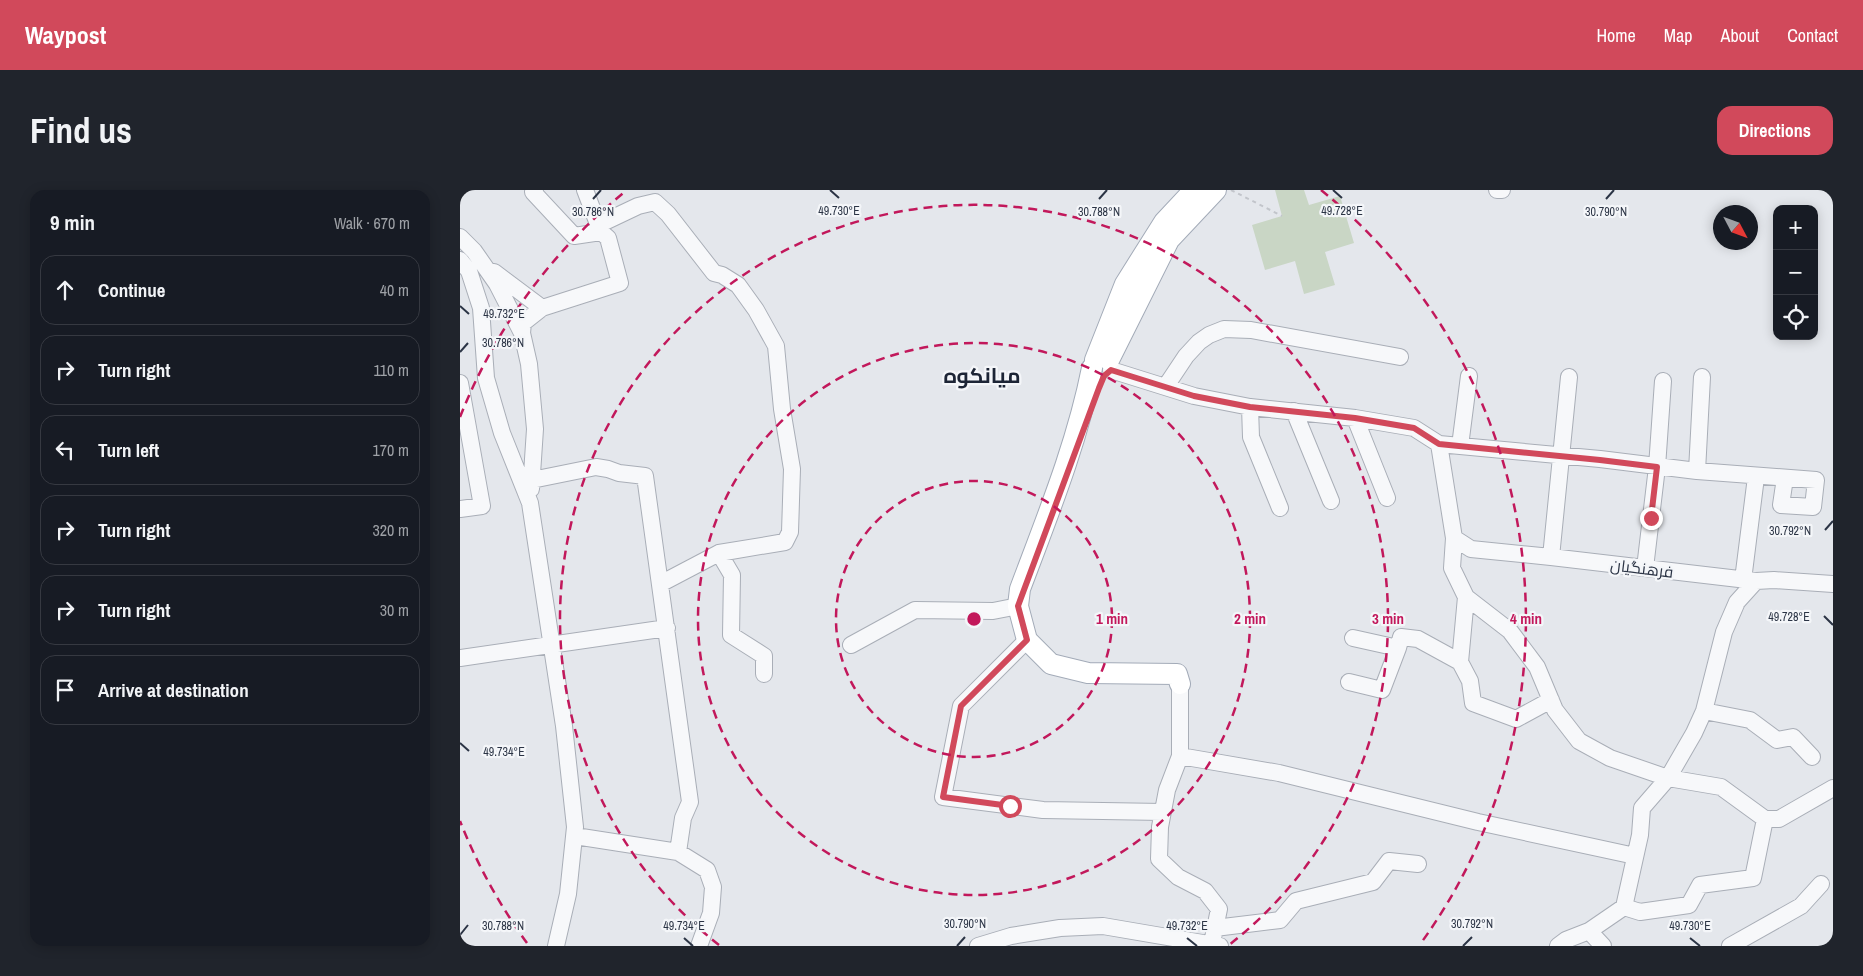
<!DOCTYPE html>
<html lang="en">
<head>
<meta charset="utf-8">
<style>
  body { margin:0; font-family:"Archivo Narrow",Cairo,sans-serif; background:#20242c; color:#f1f3f6 }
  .controls { position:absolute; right:15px; top:15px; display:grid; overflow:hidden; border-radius:10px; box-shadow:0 2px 12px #0003 }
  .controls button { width:45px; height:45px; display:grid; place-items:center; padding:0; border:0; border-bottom:1px solid #363941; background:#171b24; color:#f1f3f6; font:25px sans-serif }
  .compass { position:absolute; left:1253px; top:15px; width:45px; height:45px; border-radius:50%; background:#171b24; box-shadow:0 2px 12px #0003; rotate:131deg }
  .stop { position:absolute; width:15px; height:15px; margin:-11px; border:4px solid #d1495b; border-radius:50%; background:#fff }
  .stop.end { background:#d1495b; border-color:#fff; box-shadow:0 1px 5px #0008 }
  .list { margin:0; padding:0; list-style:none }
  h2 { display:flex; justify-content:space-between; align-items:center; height:65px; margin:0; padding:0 20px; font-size:21px }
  h2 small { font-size:16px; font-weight:400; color:#9ea1a6 }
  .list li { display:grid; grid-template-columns:32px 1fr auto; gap:15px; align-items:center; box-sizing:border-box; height:70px; margin:0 10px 10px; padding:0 10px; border:1px solid #363941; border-radius:15px }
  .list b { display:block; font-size:19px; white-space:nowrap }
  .list em { font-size:16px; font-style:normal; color:#9ea1a6 }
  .icon { flex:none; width:28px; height:28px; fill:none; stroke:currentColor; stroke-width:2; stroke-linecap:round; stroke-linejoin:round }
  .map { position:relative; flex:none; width:1373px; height:756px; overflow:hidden; border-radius:15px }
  header { display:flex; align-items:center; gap:30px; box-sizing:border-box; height:70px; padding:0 25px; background:#d1495b; color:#fff }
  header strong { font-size:24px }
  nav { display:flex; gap:28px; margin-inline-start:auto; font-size:18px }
  .intro { display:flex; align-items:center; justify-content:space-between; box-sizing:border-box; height:120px; padding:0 30px }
  h1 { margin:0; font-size:35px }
  .button { padding:12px 22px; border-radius:15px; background:#d1495b; color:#fff; font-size:18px; font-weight:700 }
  main { display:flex; gap:30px; padding:0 30px }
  aside { flex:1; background:#171b24; border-radius:15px; box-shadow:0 2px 12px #0003 }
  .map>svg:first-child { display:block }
  .green { fill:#c9d6c5 }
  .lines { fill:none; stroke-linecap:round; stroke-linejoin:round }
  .minor-casing { stroke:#a9aeb7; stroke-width:18 }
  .major-casing { stroke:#a3abb8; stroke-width:22 }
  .path { stroke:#c2c5cb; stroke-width:2; stroke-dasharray:4 4; stroke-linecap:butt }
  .minor { stroke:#f7f8fa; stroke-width:16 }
  .major { stroke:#fff; stroke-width:20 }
  .route { stroke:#d1495b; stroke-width:6 }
  .ticks { fill:none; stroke:#2b3445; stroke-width:2 }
  .ring { fill:none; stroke:#c2185b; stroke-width:2.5; stroke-dasharray:9 6 }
  .labels { text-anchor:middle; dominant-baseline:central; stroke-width:4.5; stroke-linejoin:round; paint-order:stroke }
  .street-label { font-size:16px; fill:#2b3445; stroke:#f4f6f9 }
  .district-label { font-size:21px; font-weight:bold; fill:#1d2536; stroke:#f4f6f9 }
  .ticks-label { font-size:12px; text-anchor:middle; fill:#2b3445; stroke:#f4f6f9; stroke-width:4.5; stroke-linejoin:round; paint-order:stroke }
  .centre { fill:#c2185b; stroke:#f4f6f9; stroke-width:2.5 }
  .ring-label { font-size:15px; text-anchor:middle; font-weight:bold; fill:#c2185b; stroke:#f4f6f9; stroke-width:4.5; stroke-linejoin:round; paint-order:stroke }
</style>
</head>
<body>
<header>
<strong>Waypost</strong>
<nav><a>Home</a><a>Map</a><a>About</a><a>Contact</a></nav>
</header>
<div class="intro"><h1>Find us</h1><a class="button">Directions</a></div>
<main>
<aside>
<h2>9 min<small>Walk · 670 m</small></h2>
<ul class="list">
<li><svg class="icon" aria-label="ahead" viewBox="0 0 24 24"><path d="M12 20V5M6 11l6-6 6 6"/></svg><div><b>Continue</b></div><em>40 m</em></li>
<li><svg class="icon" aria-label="right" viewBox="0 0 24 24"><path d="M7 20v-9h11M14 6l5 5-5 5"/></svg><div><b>Turn right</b></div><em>110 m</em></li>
<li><svg class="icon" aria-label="left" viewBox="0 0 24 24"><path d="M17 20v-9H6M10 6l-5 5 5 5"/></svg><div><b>Turn left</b></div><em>170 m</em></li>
<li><svg class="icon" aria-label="right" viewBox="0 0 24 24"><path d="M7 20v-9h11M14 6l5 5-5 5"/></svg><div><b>Turn right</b></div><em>320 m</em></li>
<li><svg class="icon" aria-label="right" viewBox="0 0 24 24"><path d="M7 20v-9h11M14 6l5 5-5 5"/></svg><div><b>Turn right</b></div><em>30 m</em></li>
<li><svg class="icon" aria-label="arrive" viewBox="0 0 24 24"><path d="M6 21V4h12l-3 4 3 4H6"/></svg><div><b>Arrive at destination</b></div></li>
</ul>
</aside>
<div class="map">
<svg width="1373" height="756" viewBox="0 0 1373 756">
  <rect width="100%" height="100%" fill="#e4e7ec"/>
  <path class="green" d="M815 0H844L849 15 880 6 894 53 865 62 875 95 844 104 835 71 805 80 792 35 822 26Z"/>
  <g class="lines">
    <g class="minor-casing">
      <path id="minor" d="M75 0 73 2 114 46 141 42
        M1037 0H1042
        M138 35 178 16 195 12 208 24 254 83 262 85 278 95 296 120 316 156 322 219 332 279 330 342 325 352 259 363 200 394
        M0 47 14 61 37 94 62 143 69 174 75 239 71 299
        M0 70 9 81 21 118 26 188 42 243 70 313 104 536 115 637 108 704 96 756
        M34 82 82 118
        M62 143 63 133 82 118 160 93 148 48 141 42 125 0
        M651 180 734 206 790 217 895 228 954 238 979 254
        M0 193 22 316 0 319
        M706 196 726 166 739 152 749 145 764 139 791 140 940 167
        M790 217 791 247 820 318
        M834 221 871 311
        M895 228 927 308
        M1000 256 1009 186
        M1237 281 1242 187
        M1325 288 1321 315 1353 317 1356 290 1237 281 1140 269 979 254 994 348 992 378 1006 407 1050 441 1077 477 1095 520 1119 551 1150 568 1208 588 1261 597 1305 629H1319L1373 598
        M62 292 136 277 148 279 159 283 185 286 230 612 223 628 218 662
        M994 348 1011 359 1091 367 1296 391 1314 390 1373 394
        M259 363 272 385 271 445 304 466V484
        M1091 367 1109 187
        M1185 378 1197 277 1203 191
        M1283 390 1296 287
        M1006 407 1000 472 1010 491 1013 513 1056 529 1091 510
        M893 448 938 458 941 447 958 449 1000 472
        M567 450 501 516 483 607 583 620 703 622
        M391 455 455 420 533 421 558 416
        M0 468 207 438
        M889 492 922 500 938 458
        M720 494V566L707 600 700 637 699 669 718 687 745 701 759 719 752 753
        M1244 521 1290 530 1317 550 1333 547 1352 567
        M720 566 819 583 1018 632 1175 666
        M115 646 218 662 247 680 253 697 251 723 239 756
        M1164 717 1180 722 1229 715 1240 695 1293 688 1305 629
        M755 738 820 730 836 711 913 692 929 671 958 674
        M1129 741 1143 756
        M518 756 551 746 600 738 643 736 760 756
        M1098 756 1106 750 1129 741 1164 717 1180 645 1182 618 1208 588 1234 543 1244 521 1264 442 1277 412 1296 391
        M1270 756 1341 716 1361 694"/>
    </g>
    <g class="major-casing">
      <path id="major" d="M635 170 665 94 704 32 734 0
        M649 170 709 50 756 0
        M632 178C617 254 587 327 560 399L558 416 567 450 591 474 628 483 717 484 720 494"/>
    </g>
    <path class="path" d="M771 0 822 26"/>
    <use href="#minor" class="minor"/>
    <use href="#major" class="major"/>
  </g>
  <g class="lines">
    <path class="route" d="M550 616 483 607 501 516 567 450 558 416 639 198 644 186 651 180 734 206 790 217 895 228 954 238 979 254 1140 270 1197 277 1191 328"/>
  </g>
  <path class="ticks" d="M370 0 379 8M873 0 882 8M133 9 141 0M639 9 647 0M1146 9 1154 0M0 116 9 124M0 162 8 153M1365 340 1373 331M1364 426 1373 435M0 553 9 561M0 745 8 735M224 748 233 756M727 748 737 756M1230 748 1240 756M497 756 505 747M1003 756 1012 747"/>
  <g class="ring">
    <circle cx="514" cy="429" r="138"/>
    <circle cx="514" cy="429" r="276"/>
    <path d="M259 755A414 414 0 1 1 769 755"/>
    <path d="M67 753A552 552 0 0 1 0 631M0 227A552 552 0 0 1 167 0M861 0A552 552 0 0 1 961 753"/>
  </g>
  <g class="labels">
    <g class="street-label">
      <text transform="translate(1182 378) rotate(7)">فرهنگیان</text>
    </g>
    <g class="district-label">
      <text x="522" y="185">میانکوه</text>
    </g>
  </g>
  <g class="ticks-label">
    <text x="379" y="25">49.730°E</text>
    <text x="882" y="25">49.728°E</text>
    <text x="639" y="26">30.788°N</text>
    <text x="133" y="26">30.786°N</text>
    <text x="1146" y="26">30.790°N</text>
    <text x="44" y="128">49.732°E</text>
    <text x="43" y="157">30.786°N</text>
    <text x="1330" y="345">30.792°N</text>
    <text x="1329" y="431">49.728°E</text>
    <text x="44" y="566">49.734°E</text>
    <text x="505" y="738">30.790°N</text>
    <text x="1012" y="738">30.792°N</text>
    <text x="43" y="740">30.788°N</text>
    <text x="224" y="740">49.734°E</text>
    <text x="727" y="740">49.732°E</text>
    <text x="1230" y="740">49.730°E</text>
  </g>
  <circle cx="514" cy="429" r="8" class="centre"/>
  <g class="ring-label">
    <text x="652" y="434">1 min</text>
    <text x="790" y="434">2 min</text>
    <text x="928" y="434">3 min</text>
    <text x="1066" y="434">4 min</text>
  </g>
</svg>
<div class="controls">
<button>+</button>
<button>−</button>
<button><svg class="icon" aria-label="locate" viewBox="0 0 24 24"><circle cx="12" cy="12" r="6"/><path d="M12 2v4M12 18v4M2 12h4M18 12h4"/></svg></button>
</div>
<svg class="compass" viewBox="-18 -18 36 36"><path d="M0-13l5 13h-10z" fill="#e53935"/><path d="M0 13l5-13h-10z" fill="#9ea1a6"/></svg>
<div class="stop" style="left:550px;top:616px"></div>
<div class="stop end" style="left:1191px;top:328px"></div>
</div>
</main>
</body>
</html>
